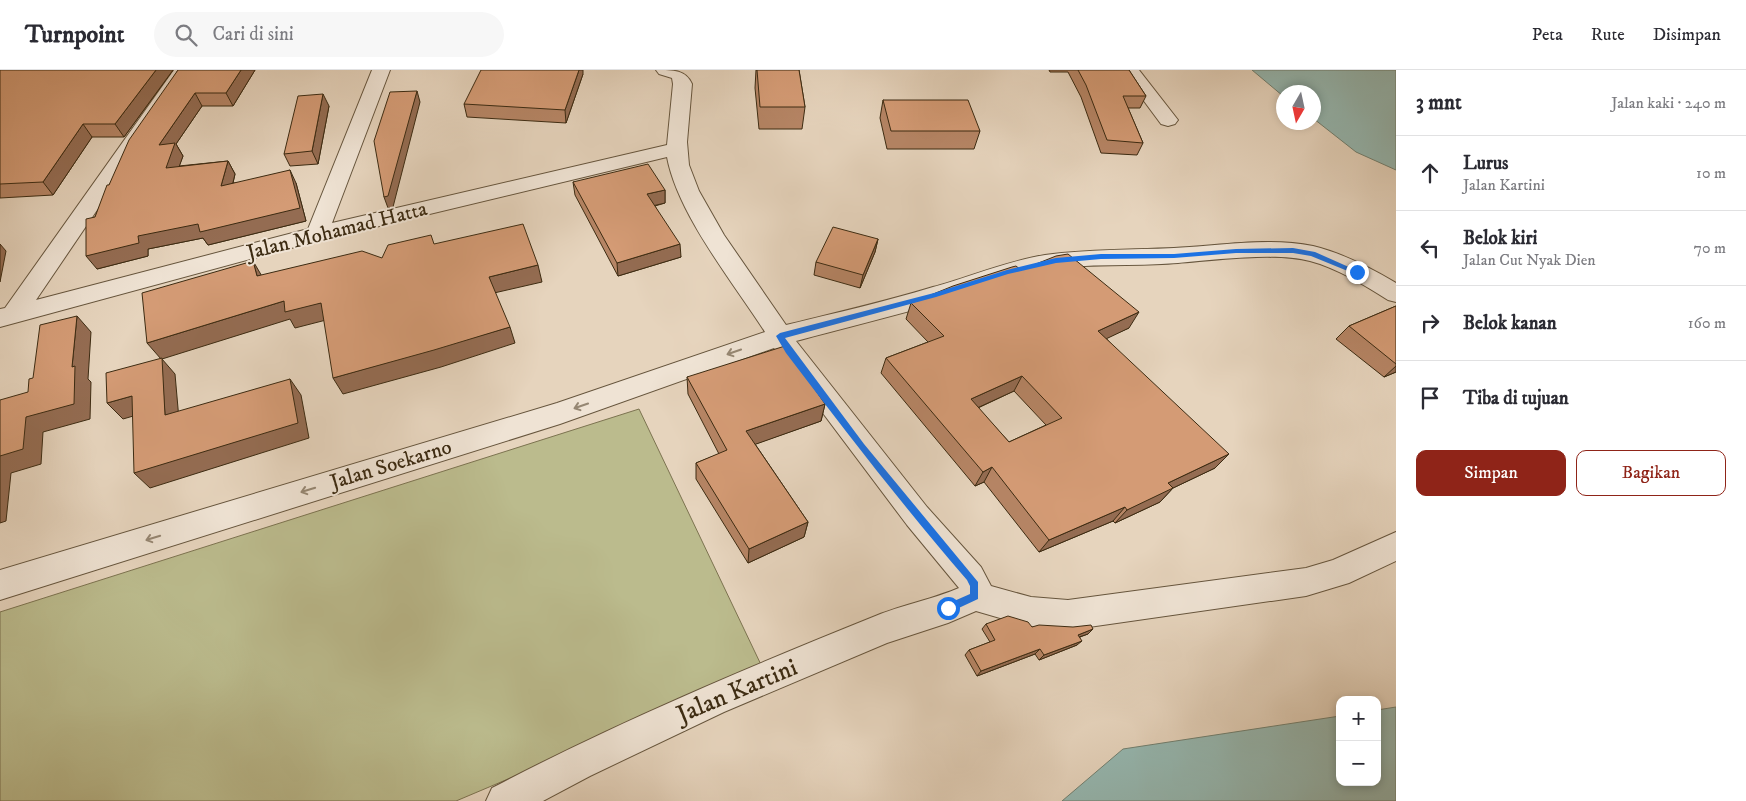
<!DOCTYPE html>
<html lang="id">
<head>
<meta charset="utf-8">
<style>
  body { margin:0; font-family:"IM FELL DW Pica",serif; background:#f7f7f7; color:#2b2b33 }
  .controls { position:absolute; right:15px; bottom:15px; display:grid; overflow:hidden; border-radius:10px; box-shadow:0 2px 8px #0003 }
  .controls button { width:45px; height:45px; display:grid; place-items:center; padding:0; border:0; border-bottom:1px solid #e1e1e2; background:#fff; color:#2b2b33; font:25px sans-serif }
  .compass { position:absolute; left:1276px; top:15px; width:45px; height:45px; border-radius:50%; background:#fff; box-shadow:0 2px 8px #0003; rotate:189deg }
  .stop { position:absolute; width:15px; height:15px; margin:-11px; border:4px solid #1a73e8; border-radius:50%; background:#fff }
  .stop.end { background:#1a73e8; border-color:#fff; box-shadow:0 1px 5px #0008 }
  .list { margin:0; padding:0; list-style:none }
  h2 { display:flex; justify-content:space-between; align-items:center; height:65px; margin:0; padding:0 20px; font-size:21px }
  h2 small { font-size:16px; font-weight:400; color:#7c7c81 }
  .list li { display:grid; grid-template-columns:32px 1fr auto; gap:15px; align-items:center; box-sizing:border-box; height:75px; padding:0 20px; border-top:1px solid #e1e1e2 }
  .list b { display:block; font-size:19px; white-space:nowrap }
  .list p { margin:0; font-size:16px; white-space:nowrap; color:#7c7c81 }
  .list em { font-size:16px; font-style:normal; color:#7c7c81 }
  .actions { display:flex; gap:10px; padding:15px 20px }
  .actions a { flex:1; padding:11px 0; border:1px solid #8f2418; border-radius:10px; text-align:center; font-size:18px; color:#8f2418 }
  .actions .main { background:#8f2418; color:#fff }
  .icon { flex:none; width:28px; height:28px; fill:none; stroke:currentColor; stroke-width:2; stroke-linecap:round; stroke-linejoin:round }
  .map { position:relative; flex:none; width:1396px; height:731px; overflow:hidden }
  header { display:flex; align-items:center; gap:30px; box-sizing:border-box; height:70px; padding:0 25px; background:#fff; border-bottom:1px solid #e1e1e2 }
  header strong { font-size:24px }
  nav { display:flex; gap:28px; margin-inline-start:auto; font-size:18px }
  .search { width:350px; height:45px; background:#f7f7f7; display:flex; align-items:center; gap:12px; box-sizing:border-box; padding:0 18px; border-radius:28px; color:#7c7c81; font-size:19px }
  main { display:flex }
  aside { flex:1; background:#fff }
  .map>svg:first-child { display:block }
  .green { fill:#bbbb8d; stroke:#7c7350 }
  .water { fill:#96b8b1; stroke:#728071 }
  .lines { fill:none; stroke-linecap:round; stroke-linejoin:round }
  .minor-casing { stroke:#66553d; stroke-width:2 }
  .minor { fill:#efe3d4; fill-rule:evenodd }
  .wall { fill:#b68565; stroke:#3c2b12; fill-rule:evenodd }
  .shaded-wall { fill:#946c52; stroke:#3c2b12 }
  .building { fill:#d49b75; stroke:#3c2b12; fill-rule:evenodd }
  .oneway { stroke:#968773 }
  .route { fill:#1a73e8 }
  .labels { text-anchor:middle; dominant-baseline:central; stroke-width:4; stroke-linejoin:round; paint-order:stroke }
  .street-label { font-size:21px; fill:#3c2b12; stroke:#efe3d4 }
  .near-street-label { font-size:25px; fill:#3c2b12; stroke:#efe3d4 }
</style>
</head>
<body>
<header>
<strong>Turnpoint</strong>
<div class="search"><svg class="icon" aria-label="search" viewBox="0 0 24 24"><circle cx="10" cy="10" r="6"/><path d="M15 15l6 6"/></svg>Cari di sini</div>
<nav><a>Peta</a><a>Rute</a><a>Disimpan</a></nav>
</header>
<main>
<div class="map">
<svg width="1396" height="731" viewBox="0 0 1396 731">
  <rect width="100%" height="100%" fill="#e6d4bd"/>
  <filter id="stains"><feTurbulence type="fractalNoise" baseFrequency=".004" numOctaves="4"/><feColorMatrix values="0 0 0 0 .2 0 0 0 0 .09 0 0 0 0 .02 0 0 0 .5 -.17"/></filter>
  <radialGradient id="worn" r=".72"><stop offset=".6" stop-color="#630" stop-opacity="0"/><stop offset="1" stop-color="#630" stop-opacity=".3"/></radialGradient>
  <path class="green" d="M639 339 764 601 456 731H0V542Z"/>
  <path class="water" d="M1252 0H1396V100L1356 82 1314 49V22H1284L1283 26Z
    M1396 637V731H1062L1123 679 1340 646V712H1377V640Z"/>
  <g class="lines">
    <g class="minor-casing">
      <path id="minor" d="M174 0H192L36 230 308 159 372 0H390L332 153 667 75 673 14 672 8 659 4 656 0C674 0 686 0 692 14L687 72 689 95 699 121 724 165 786 255C835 243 884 232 933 217 970 207 1007 191 1045 185 1088 179 1131 180 1174 178 1219 176 1268 167 1313 176 1342 183 1371 198 1396 213V232L1388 230C1364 215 1337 198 1310 191 1274 182 1216 190 1178 193 1133 197 1088 192 1043 201 1008 208 975 222 942 232 893 246 844 258 796 271L927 437 981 497 991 516 1031 527 1068 530 1306 498 1333 490 1396 462V491L1349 513 1306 526 1068 560 1031 557 976 541 948 553 887 573 724 642 590 706 543 731H486L492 718C616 653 744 599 873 547 901 535 931 530 959 518L907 455 774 278 560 354 0 530V500L557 333 765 262C733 212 678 145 667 87L317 171 0 257V239L5 238Z
        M1121 0H1139L1178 50 1175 54 1168 56 1161 54Z"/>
    </g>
    <use href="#minor" class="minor"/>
  </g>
  <path class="wall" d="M0 0H173L124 67H92L53 125 0 128Z
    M178 0H255L233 36H202L176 74 183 86 179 96 228 91 235 104 233 113H296L306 151 208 175 203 168 148 179V186L97 199 95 147 109 115Z
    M756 0H799L805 37 802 59H759L755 18Z
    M1049 0H1129L1146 26 1140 38H1128L1143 73 1137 85 1101 83 1081 27 1068 2H1050Z
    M583 4 566 53 467 47 464 34Z
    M883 30 980 61 974 79H887L880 48Z
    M329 36 318 94 290 96 284 84Z
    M573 112 665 120V133L655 136 681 187 618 206 575 125Z
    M878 169 875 182 860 218 814 205 816 192Z
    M1021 200 1129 258 1106 268 1215 398 1173 418 1160 432 1115 453 1113 451 1039 482 984 412 975 416 881 303 886 288 928 272 906 249 911 233ZM1014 321 1046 355 1009 372 978 338Z
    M1396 236V302L1384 307 1336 269 1349 256Z
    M687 307 825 334 821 351 755 374 808 452 804 467 748 493 696 409V393L719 384 688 324Z
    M986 554 1032 557 1093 559 1088 564 1080 567 1077 575 1039 590 1035 584 977 606 965 585 969 580 990 572 982 559Z"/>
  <path class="shaded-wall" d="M156 0H173L124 67 115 54Z
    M241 0H255L233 36 226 23Z
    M579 0H583V4L566 53 565 40Z
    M417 21 420 32 393 137 388 138 384 127Z
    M195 23 202 36 176 74 183 86 174 111 166 98 159 75Z
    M323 24 329 36 318 94 312 81Z
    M83 54 92 67 53 125 43 112Z
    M228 91 235 104 229 129 221 116Z
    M290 100 296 113 306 151 208 175 203 168 148 179V186L97 199 86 186 138 166Z
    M665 120V133L648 137 647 124Z
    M878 169 875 182 860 218 863 205Z
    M0 174 6 181 0 212Z
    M680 174 681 187 618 206 617 193Z
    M253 191 263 208 257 206Z
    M538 195 542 212 494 223 489 207Z
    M284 231 321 233 330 249 295 258 290 249 162 289 175 304 180 361 165 345 161 289 147 273Z
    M1139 242 1129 258 1089 277 1098 261Z
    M77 246 91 262 88 309 91 312 90 349 43 362 41 394 11 403 6 451 0 453V386L26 347 72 297Z
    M510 257 515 273 441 297 343 324 333 308Z
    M1396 296V302L1384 307Z
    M1022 306 1014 321 964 344 971 329Z
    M290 309 301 325 309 368 150 418 134 403Z
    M132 326 147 342 123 349 107 333Z
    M825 334 821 351 745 378 746 361Z
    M1229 384 1215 398 1173 418 1160 432 1115 453 1127 440 1168 413Z
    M992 397 984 412 975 416 983 402Z
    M1125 437 1113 451 1039 482 1049 470Z
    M808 452 804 467 748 493 749 479Z
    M1093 559 1088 564 1073 569 1078 565Z
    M1082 571 1077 575 1039 590 1044 585Z
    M1040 579 1035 584 977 606 981 601Z"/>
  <path class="building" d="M0 0H156L115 54H83L43 112 0 114Z
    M178 0H241L226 23H195L159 75 175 73 166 98 228 91 221 116 290 100 300 138 200 162 198 154 138 166 139 173 86 186V149L95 147 107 115H109L129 70Z
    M481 0H579L565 40 464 34Z
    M757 0H799L805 37H760Z
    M1078 0H1129L1146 26H1123L1143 73 1107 70 1086 15Z
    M417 21 388 126 384 127 374 71 390 22Z
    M323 24 312 81 284 84 298 26Z
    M883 30H968L980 61H891Z
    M648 94 665 120 647 124 680 174 617 193 573 112Z
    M523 154 538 195 489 207 510 257 434 280 333 308 321 233 285 242 284 231 147 273 142 223 253 191 257 206 362 181 382 188 388 175 431 165 434 174Z
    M833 157 878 169 863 205 816 192Z
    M1068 184 1139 242 1098 261 1229 384 1168 413 1173 418 1127 440 1125 437 1049 470 992 397 983 402 886 288 944 266 911 233 953 216 1012 197 1016 196 1021 200 1056 186ZM1022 306 1062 348 1009 372 971 329Z
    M1396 236V294L1349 256Z
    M77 246 72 297 75 296 74 334 26 347 23 379 0 386V330L28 322 29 309 33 308 40 255Z
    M785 276 825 334 746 361 808 452 749 479 696 393 727 380 687 307Z
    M162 288 165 345 290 309 298 353 134 403 132 326 107 333 106 303Z
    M1008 546 1028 552 1032 557 1039 555 1073 557 1091 555 1093 559 1078 565 1082 571 1044 585 1040 579 981 601 969 580 995 570 986 554Z"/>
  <defs><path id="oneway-shaft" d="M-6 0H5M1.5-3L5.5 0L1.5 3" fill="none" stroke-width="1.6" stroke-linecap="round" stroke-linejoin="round" transform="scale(1.25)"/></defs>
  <g class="oneway">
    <use href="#oneway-shaft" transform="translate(734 282) rotate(161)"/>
    <use href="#oneway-shaft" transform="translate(581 336) rotate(161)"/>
    <use href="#oneway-shaft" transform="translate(308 420) rotate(163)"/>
    <use href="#oneway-shaft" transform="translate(153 468) rotate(163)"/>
  </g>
  <path class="route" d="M1293 178 1315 182 1360 202 1355 204 1311 186 1293 183H1236L1174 188 1101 189 1056 193 1008 204 936 227 785 268 864 374 978 512V529L948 543 945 542V535L970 524V516L967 510C904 437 845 361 786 283L776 266 780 263 934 223 1007 200 1056 188 1101 184H1174L1236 179Z"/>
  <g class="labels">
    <g class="street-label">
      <text transform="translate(337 161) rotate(-14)">Jalan Mohamad Hatta</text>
      <text transform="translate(391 395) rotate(-17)">Jalan Soekarno</text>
    </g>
    <g class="near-street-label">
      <text transform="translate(737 621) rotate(-23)">Jalan Kartini</text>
    </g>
  </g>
  <rect width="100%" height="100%" filter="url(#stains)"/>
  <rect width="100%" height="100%" fill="url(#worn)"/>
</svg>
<div class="controls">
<button>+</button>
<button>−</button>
</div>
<svg class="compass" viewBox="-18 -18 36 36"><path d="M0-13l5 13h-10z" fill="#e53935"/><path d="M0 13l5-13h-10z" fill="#7c7c81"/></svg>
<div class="stop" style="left:948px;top:538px"></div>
<div class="stop end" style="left:1357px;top:202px"></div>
</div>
<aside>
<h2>3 mnt<small>Jalan kaki · 240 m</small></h2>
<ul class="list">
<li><svg class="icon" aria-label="ahead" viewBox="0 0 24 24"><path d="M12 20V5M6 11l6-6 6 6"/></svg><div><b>Lurus</b><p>Jalan Kartini</p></div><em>10 m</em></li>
<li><svg class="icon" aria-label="left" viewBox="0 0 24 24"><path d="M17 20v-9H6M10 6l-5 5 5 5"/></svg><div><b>Belok kiri</b><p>Jalan Cut Nyak Dien</p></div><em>70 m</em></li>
<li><svg class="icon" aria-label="right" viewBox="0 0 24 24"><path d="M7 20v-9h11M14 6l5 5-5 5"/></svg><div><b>Belok kanan</b></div><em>160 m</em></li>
<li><svg class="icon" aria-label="arrive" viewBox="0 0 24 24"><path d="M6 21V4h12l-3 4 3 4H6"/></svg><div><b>Tiba di tujuan</b></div></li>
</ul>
<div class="actions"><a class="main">Simpan</a><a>Bagikan</a></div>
</aside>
</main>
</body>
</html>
